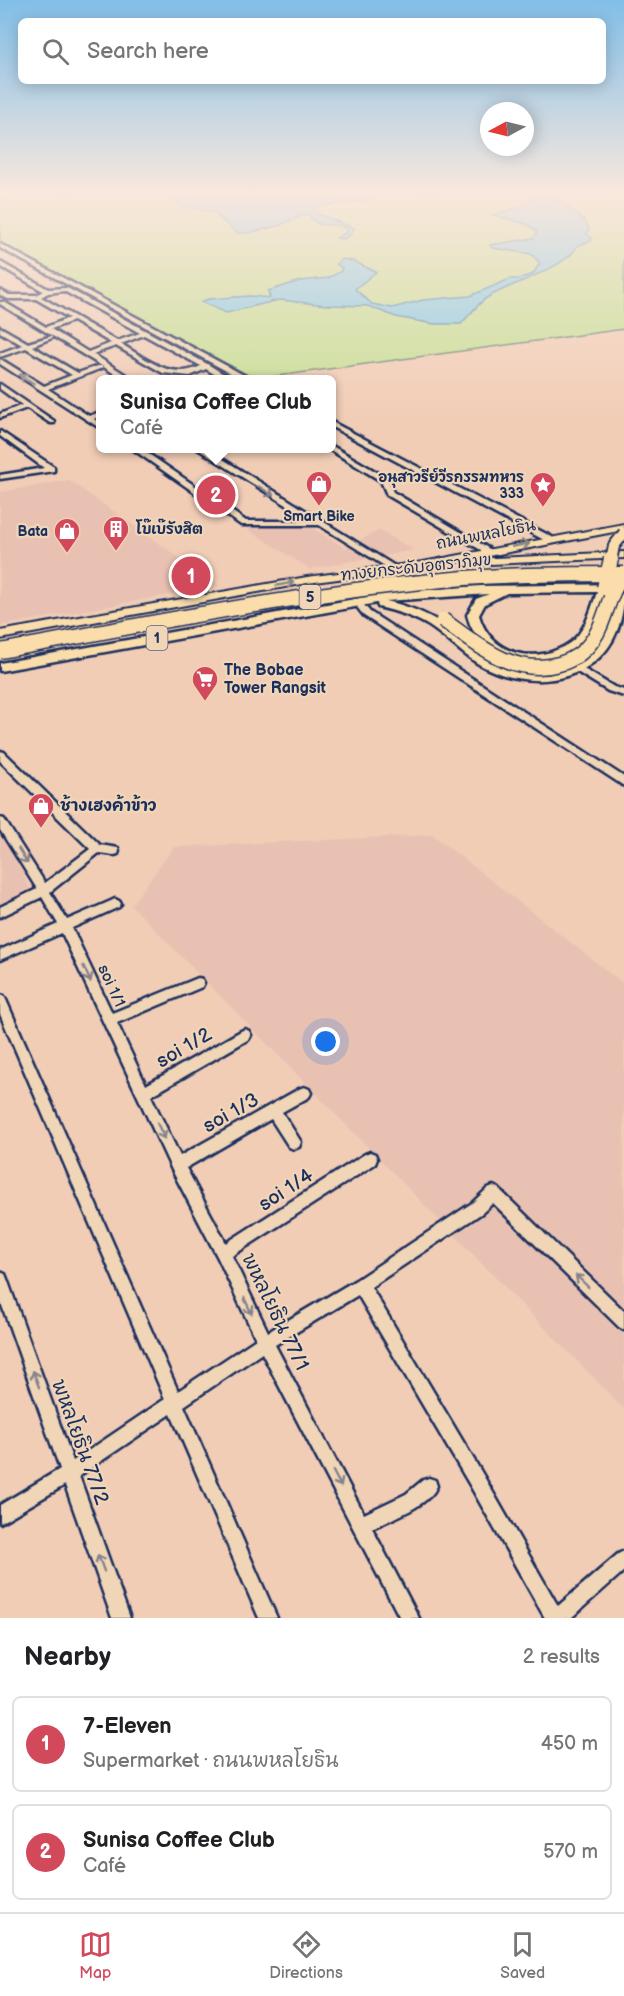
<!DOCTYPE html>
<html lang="en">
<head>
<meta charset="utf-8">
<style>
  body { margin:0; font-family:"Balsamiq Sans","Playpen Sans Thai",sans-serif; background:#f2f2f2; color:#202124 }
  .compass { position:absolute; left:480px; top:102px; width:54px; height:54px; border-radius:50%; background:#fff; box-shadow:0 3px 15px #0003; rotate:263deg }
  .you { position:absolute; left:326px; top:1042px; width:21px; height:21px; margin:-15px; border:4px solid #fff; border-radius:50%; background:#1a73e8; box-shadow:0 0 0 9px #1a73e833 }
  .badge { display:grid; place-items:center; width:39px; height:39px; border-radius:50%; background:#d1495b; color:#fff; font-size:20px; font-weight:700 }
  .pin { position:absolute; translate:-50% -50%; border:3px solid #fff; box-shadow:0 2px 6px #0006 }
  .popup { position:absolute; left:96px; top:375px; width:240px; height:78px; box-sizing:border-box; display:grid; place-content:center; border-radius:9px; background:#fff; filter:drop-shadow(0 2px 4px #0005); font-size:20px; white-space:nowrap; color:#757577 }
  .popup b { font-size:22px; color:#202124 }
  .popup::after { content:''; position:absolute; left:50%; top:100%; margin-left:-12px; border:12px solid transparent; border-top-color:#fff }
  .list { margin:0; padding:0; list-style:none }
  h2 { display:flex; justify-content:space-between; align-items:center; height:78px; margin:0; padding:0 24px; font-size:26px }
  h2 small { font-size:20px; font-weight:400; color:#757577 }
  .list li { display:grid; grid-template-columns:39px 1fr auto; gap:18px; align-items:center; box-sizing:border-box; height:96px; margin:0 12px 12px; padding:0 12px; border:2px solid #e0e0e0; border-radius:9px }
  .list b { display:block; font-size:22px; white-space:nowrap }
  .list p { margin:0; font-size:20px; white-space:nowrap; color:#757577 }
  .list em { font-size:20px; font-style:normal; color:#757577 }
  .icon { flex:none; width:33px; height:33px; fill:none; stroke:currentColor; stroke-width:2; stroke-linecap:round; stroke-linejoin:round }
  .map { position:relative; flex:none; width:624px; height:1618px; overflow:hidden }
  .search { position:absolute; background:#fff; box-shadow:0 3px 15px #0003; left:18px; right:18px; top:18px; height:66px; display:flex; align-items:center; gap:15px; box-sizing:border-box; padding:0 21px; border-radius:9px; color:#757577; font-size:22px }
  .sheet { height:294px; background:#fff }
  nav { display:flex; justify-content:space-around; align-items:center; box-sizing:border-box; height:84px; border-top:2px solid #e0e0e0; background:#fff; font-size:16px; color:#757577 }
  nav a { display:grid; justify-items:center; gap:3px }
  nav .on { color:#d1495b }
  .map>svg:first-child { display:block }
  .built { fill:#e9c1b2 }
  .green { fill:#c7df95; stroke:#71877a; stroke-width:1.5 }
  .water { fill:#86cce7; stroke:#5b8db0; stroke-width:1.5 }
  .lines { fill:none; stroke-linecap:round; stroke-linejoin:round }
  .minor-casing { stroke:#1b2f5e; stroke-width:5 }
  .major-casing { stroke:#1b2f5e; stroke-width:4 }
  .highway-casing { stroke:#1b2f5e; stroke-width:5 }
  .minor { fill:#f0d6b7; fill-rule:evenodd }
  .major { fill:#faddab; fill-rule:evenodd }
  .highway { fill:#faddab; fill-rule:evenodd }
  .highway-bridge-far1-casing { stroke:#1b2f5e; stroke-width:14; stroke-linecap:butt }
  .highway-bridge-casing { stroke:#1b2f5e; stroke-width:17; stroke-linecap:butt }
  .highway-bridge-far1 { stroke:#faddab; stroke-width:10 }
  .highway-bridge { stroke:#faddab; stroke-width:14 }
  .oneway { stroke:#86828a }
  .oneway2 { stroke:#8a8684 }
  .labels { text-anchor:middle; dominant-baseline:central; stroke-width:4.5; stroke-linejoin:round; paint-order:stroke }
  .far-poi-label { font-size:14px; font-weight:bold; fill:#1b2f5e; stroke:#f0d6b7; text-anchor:end }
  .shield { fill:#f0d6b7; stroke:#5b6179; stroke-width:1.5 }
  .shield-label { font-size:15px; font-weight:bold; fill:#1b2f5e }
  .street-label { font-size:16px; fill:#1b2f5e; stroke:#f0d6b7 }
  .poi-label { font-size:16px; font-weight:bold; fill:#1b2f5e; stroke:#f0d6b7; text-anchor:start }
  .near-street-label { font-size:20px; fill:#1b2f5e; stroke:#f0d6b7 }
</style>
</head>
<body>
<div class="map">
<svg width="624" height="1618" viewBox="0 0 624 1618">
  <rect width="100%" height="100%" fill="#f1cdb6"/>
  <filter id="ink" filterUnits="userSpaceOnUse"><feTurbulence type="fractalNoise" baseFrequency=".0167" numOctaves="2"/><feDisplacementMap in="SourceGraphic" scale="12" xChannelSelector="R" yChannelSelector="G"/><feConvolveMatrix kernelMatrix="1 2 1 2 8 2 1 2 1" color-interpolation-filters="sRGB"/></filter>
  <g filter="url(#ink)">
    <path class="built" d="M69 480 211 580 218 586 0 626V492Z
      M239 524 309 526 345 548 379 530 414 550 310 569Z
      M0 827 33 895 0 910Z
      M433 835 624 984V1409L131 905 174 847Z"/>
    <path class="green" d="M0 193H624V329L255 379 0 243Z"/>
    <path class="water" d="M172 193H378L366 201 312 207 315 213 354 228 352 234 343 239 337 238 348 231C337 217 319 234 309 215L305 214 278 226 248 233H237L213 212 181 206Z
      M541 193H554L553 196 584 220 589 228 587 235 592 238 591 241 577 246C570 266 508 285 488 297 478 303 470 315 461 324H434L396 317 368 306 327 305 279 300 226 313 201 302 208 299 250 296 270 298 268 291 300 281 328 278 340 272 342 268 336 264 342 259 353 261 376 272 355 289 372 304 392 308 423 300 470 296 510 279H518L533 274 540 263 531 254 492 248 490 245 534 238 537 232 527 224 493 215 520 207Z"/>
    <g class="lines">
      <g class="minor-casing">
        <path id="minor" d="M0 244 251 379 252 380H243L0 248Z
          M0 262 48 289 67 288 209 365 233 380H224L206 369 190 376 163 373 116 346 93 354 134 380H125L102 366V368L48 389 89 416 100 412V416L94 419 100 423V428L98 427 0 364V359L2 360 44 386 72 375 26 348 0 357V353L22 345 0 332V327L28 343 52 336V338L32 346 78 373 98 366H102L0 304V302H4L46 327 69 318 36 299H8L0 295V290L9 295H36L43 291 0 266ZM64 291 140 333 117 341 41 297 48 293ZM73 321 111 343 88 352 51 329ZM144 335 201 366C171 381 147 359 121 344Z
          M0 384 54 421V423H50L27 408 0 418V414L22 405 0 389Z
          M332 422 552 537 553 539 549 541H546L332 427Z
          M0 431 54 467V471L0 479V475L44 468 0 436Z
          M332 446 387 478 393 492 493 551 492 553H486L387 495 381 481 327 448H332Z
          M131 448H140L246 521H312L196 448H205L398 568 394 570H391L319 525H241Z
          M361 604 364 605 370 612 624 777V786L364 616 357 607Z
          M577 665 614 687 624 690V696L608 691 574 670 572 668Z
          M0 751 4 752 100 845 118 848 119 851 118 854 114 855 99 853 50 892 67 920 111 901 115 899 119 901 121 904 119 907 72 928 112 1013 198 978 202 979 204 983 202 987 117 1023 146 1085 241 1031 245 1029 249 1031 251 1035 249 1039 151 1096 180 1156 299 1089 304 1087 309 1089 311 1093 309 1097 282 1112 301 1142 299 1147 294 1149 289 1147 271 1119 186 1168 226 1243 365 1154 370 1152 375 1154 377 1159 375 1164 232 1256 268 1332 356 1280 472 1203 488 1188 493 1186 498 1188 624 1311V1330L619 1327 493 1203 482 1213 371 1287 483 1475 558 1606 618 1554 624 1551V1571L571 1618H545L471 1487 358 1295 275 1345 364 1514 406 1494 423 1480 429 1478 435 1480 437 1486C429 1506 391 1519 372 1528L419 1618H400L262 1353 184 1406 277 1618H259L171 1414 79 1476 130 1618H112L65 1485 0 1523V1505L60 1469 0 1300V1272L5 1274 7 1279 73 1461 165 1399 0 1014V995L4 996 6 1000 178 1391 256 1339 218 1258 172 1170 62 933 0 960V950L58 924 42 897 0 917V907L37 889 0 830V818L4 819 45 883 90 849 0 761Z"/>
      </g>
      <g class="major-casing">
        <path id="major" d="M624 524V530L473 559 624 552V558L470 565 466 564V560L423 568 307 583 0 639V631L307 577 423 562Z"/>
      </g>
      <g class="highway-casing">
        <path id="highway" d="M624 584V592H609C603 611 597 631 582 645 546 679 479 664 467 615L476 599 489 594 386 601C409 606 430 615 449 628 479 649 502 673 542 671 566 670 590 658 602 636 609 624 609 597 624 593 624 619 615 646 594 662 560 688 512 684 477 663 460 652 446 637 429 626 413 616 396 611 378 607L377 603 0 671V663L393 592 481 586ZM597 592C591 609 586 630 571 642 538 666 490 656 479 615L485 604 507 593Z"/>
      </g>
      <use href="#minor" class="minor"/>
      <use href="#major" class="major"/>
      <use href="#highway" class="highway"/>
      <g class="highway-bridge-far1-casing">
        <path id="highway-bridge-far1" d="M611 561 614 546 624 533"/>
      </g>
      <g class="highway-bridge-casing">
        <path id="highway-bridge" d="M604 588 611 559
          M443 620C478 645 513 677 559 664 577 659 588 649 597 633 607 615 610 589 624 575
          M0 651C154 623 309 591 465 578 518 574 571 574 624 574"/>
      </g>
      <use href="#highway-bridge-far1" class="highway-bridge-far1"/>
      <use href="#highway-bridge" class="highway-bridge"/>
    </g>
    <defs><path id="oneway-shaft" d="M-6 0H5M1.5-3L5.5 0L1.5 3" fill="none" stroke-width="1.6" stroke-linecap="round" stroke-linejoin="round" transform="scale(1.5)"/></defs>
    <g class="oneway">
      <use href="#oneway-shaft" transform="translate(27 379) rotate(-147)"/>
      <use href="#oneway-shaft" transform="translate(266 491) rotate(32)"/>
      <use href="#oneway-shaft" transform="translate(23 856) rotate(59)"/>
      <use href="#oneway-shaft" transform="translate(87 974) rotate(66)"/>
      <use href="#oneway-shaft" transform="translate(161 1131) rotate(64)"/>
      <use href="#oneway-shaft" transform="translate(582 1281) rotate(-136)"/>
      <use href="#oneway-shaft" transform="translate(248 1306) rotate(65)"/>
      <use href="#oneway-shaft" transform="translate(36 1379) rotate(-110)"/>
      <use href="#oneway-shaft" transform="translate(337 1479) rotate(62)"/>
      <use href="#oneway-shaft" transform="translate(101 1563) rotate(-110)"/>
    </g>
    <g class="oneway2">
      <use href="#oneway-shaft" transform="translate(521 545) rotate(-11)"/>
      <use href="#oneway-shaft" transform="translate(285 584) rotate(-11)"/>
    </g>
  </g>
  <linearGradient id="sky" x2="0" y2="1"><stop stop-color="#81bee8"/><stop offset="0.46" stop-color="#f9e8de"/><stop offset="1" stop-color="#f9e8de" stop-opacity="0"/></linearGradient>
  <rect width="624" height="419" fill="url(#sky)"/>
  <defs>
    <g id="shop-pin" transform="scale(1.35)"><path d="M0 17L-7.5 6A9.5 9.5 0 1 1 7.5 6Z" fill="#d1495b" stroke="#f0d6b7"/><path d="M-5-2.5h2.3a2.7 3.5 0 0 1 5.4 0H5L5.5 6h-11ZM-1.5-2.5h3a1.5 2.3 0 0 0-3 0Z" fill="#fff"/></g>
    <g id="sight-pin" transform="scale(1.35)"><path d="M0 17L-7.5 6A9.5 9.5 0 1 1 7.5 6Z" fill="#d1495b" stroke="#f0d6b7"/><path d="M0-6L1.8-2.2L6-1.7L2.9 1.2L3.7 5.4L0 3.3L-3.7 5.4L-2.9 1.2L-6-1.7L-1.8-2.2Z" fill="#fff"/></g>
    <g id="building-pin" transform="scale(1.35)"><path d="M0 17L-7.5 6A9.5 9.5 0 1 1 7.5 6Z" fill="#d1495b" stroke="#f0d6b7"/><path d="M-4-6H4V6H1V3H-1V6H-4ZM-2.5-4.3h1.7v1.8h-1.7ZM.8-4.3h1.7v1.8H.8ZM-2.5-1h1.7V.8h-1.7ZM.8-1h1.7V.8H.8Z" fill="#fff"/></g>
    <g id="supermarket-pin" transform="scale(1.35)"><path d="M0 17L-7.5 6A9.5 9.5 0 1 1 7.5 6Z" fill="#d1495b" stroke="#f0d6b7"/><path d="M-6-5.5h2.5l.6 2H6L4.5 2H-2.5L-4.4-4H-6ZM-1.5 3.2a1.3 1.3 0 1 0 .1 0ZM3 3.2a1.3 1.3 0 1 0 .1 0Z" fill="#fff"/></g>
  </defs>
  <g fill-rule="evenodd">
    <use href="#shop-pin" x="319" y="484"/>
    <use href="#sight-pin" x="543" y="485"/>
    <use href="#building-pin" x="116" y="529"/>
    <use href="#shop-pin" x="67" y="531"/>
    <use href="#supermarket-pin" x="205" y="679"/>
    <use href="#shop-pin" x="41" y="806"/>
  </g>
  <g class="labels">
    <g class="far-poi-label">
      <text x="524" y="477">อนุสาวรีย์วีรกรรมทหาร<tspan x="524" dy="16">333</tspan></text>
      <text x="319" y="516" text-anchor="middle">Smart Bike</text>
      <text x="136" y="529" text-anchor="start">โบ๊เบ๊รังสิต</text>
      <text x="48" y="531">Bata</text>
    </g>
    <g class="shield">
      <rect x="299.5" y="585" width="21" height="24" rx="4.5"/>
      <rect x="146.5" y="626" width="21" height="24" rx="4.5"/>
    </g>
    <g class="shield-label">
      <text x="310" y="597">5</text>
      <text x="157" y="638">1</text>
    </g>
    <g class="street-label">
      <text transform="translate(486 535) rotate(-11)">ถนนพหลโยธิน</text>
      <text transform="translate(416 568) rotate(-6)">ทางยกระดับอุตราภิมุข</text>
      <text transform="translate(111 986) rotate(66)">soi 1/1</text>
    </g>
    <g class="poi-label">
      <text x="224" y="670">The Bobae<tspan x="224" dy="18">Tower Rangsit</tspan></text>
      <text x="60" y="806">ช้างเฮงค้าข้าว</text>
    </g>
    <g class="near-street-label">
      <text transform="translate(184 1048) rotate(-30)">soi 1/2</text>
      <text transform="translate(231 1113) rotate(-29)">soi 1/3</text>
      <text transform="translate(286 1190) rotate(-33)">soi 1/4</text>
      <text transform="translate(275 1312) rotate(64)">พหลโยธิน 77/1</text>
      <text transform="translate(80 1442) rotate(70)">พหลโยธิน 77/2</text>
    </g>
  </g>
</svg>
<svg class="compass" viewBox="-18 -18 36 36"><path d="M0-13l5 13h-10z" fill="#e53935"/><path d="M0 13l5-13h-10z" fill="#757577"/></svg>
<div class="you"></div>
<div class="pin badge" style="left:191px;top:576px">1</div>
<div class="pin badge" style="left:216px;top:495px">2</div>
<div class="popup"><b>Sunisa Coffee Club</b>Café</div>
<div class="search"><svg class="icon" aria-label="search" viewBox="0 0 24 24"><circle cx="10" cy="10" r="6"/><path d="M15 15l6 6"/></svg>Search here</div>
</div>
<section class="sheet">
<h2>Nearby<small>2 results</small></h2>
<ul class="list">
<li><span class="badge">1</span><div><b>7-Eleven</b><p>Supermarket · ถนนพหลโยธิน</p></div><em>450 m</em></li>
<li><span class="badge">2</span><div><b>Sunisa Coffee Club</b><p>Café</p></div><em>570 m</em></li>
</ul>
</section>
<nav>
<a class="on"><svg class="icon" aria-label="map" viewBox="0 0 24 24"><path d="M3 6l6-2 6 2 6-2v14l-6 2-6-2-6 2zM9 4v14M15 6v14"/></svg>Map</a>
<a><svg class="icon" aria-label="directions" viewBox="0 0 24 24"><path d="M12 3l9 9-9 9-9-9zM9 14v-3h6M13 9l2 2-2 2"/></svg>Directions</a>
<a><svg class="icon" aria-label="saved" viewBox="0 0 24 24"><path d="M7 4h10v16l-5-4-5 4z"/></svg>Saved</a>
</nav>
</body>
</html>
